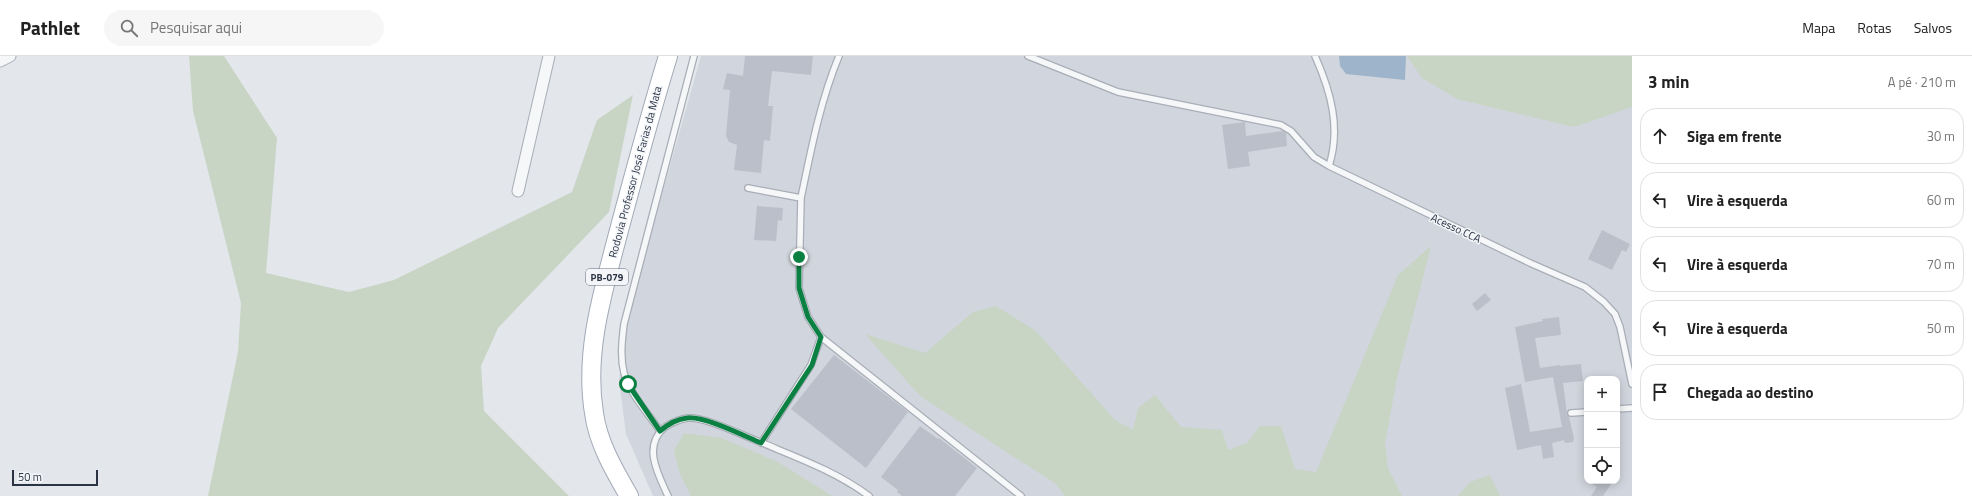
<!DOCTYPE html>
<html lang="pt">
<head>
<meta charset="utf-8">
<style>
  body { margin:0; font-family:"Titillium Web",sans-serif; background:#f6f6f6; color:#222 }
  .controls { position:absolute; right:12px; bottom:12px; display:grid; overflow:hidden; border-radius:8px; box-shadow:0 2px 10px #0003 }
  .controls button { width:36px; height:36px; display:grid; place-items:center; padding:0; border:0; border-bottom:1px solid #e0e0e0; background:#fff; color:#222; font:20px sans-serif }
  .scale { position:absolute; left:12px; bottom:10px; width:86px; box-sizing:border-box; padding-left:4px; border:2px solid #2a3344; border-top:0; font-size:11px; line-height:14px; white-space:nowrap; color:#2a3344; -webkit-text-stroke:3px #f3f5f8; paint-order:stroke }
  .stop { position:absolute; width:12px; height:12px; margin:-9px; border:3px solid #0b8043; border-radius:50%; background:#fff }
  .stop.end { background:#0b8043; border-color:#fff; box-shadow:0 1px 4px #0008 }
  .list { margin:0; padding:0; list-style:none }
  h2 { display:flex; justify-content:space-between; align-items:center; height:52px; margin:0; padding:0 16px; font-size:17px }
  h2 small { font-size:13px; font-weight:400; color:#767676 }
  .list li { display:grid; grid-template-columns:26px 1fr auto; gap:12px; align-items:center; box-sizing:border-box; height:56px; margin:0 8px 8px; padding:0 8px; border:1px solid #e0e0e0; border-radius:16px }
  .list b { display:block; font-size:15px; white-space:nowrap }
  .list em { font-size:13px; font-style:normal; color:#767676 }
  .icon { flex:none; width:22px; height:22px; fill:none; stroke:currentColor; stroke-width:2; stroke-linecap:round; stroke-linejoin:round }
  .map { position:relative; flex:none; width:1632px; height:440px; overflow:hidden }
  header { display:flex; align-items:center; gap:24px; box-sizing:border-box; height:56px; padding:0 20px; background:#fff; border-bottom:1px solid #e0e0e0 }
  header strong { font-size:19px }
  nav { display:flex; gap:22px; margin-inline-start:auto; font-size:14px }
  .search { width:280px; height:36px; background:#f6f6f6; display:flex; align-items:center; gap:10px; box-sizing:border-box; padding:0 14px; border-radius:22px; color:#767676; font-size:15px }
  main { display:flex }
  aside { flex:1; background:#fff }
  .map>svg:first-child { display:block }
  .built { fill:#d1d5dd; fill-rule:evenodd }
  .green { fill:#c8d5c4 }
  .water { fill:#9eb4cb }
  .building { fill:#babfc9 }
  .lines { fill:none; stroke-linecap:round; stroke-linejoin:round }
  .service-casing { stroke:#a8adb6; stroke-width:8 }
  .minor-casing { stroke:#a8adb6; stroke-width:13 }
  .primary-casing { stroke:#a2aab7; stroke-width:20 }
  .service { stroke:#f6f7f9; stroke-width:5.5 }
  .minor { stroke:#f6f7f9; stroke-width:11 }
  .primary { stroke:#fff; stroke-width:18 }
  .route { stroke:#0b8043; stroke-width:5 }
  .labels { text-anchor:middle; dominant-baseline:central; stroke-width:3; stroke-linejoin:round; paint-order:stroke }
  .shield { fill:#f3f5f8; stroke:#666d7a; stroke-width:1 }
  .shield-label { font-size:10px; font-weight:bold; fill:#2a3344 }
  .street-label { font-size:11px; fill:#2a3344; stroke:#f3f5f8 }
</style>
</head>
<body>
<header>
<strong>Pathlet</strong>
<div class="search"><svg class="icon" aria-label="search" viewBox="0 0 24 24"><circle cx="10" cy="10" r="6"/><path d="M15 15l6 6"/></svg>Pesquisar aqui</div>
<nav><a>Mapa</a><a>Rotas</a><a>Salvos</a></nav>
</header>
<main>
<div class="map">
<svg width="1632" height="440" viewBox="0 0 1632 440">
  <rect width="100%" height="100%" fill="#e3e6eb"/>
  <path class="built" d="M701 0H1632V440H653L626 378 619 324 631 248ZM1587 323H1617V425H1587Z"/>
  <path class="green" d="M189 0H224L277 82 266 217 349 236 394 224 572 136 597 64 633 39 609 156 498 272 481 310 484 355 569 440H208L238 296 241 247 193 55Z
    M1407 0H1632V51L1574 71 1457 43 1422 22Z
    M1431 190 1397 322 1385 387 1388 412 1402 440H1065L1056 428 920 340 865 278 925 297 973 256 996 250 1036 275 1115 364 1133 374 1138 352 1155 339 1181 371 1222 374 1228 394 1247 387 1260 370H1281L1295 413 1316 416 1398 219Z
    M684 377 721 382 778 406 832 440H691L680 418 674 395Z
    M1490 419 1500 440H1458L1470 426Z"/>
  <path class="water" d="M1339 0H1406L1405 24 1346 18 1340 10Z"/>
  <path class="building" d="M745 0H813L811 19 772 15 768 50H773L770 85 764 84 761 117 734 114 737 89 729 86 726 80 730 34 723 33 727 17 743 20Z
    M1245 66 1246 80 1283 75 1286 77 1287 90 1248 96 1250 110 1228 113 1222 69Z
    M757 150 783 152 782 165 778 164 776 185 754 184Z
    M1602 174 1630 188 1626 196 1622 194 1612 214 1588 203Z
    M1485 237 1491 244 1477 255 1472 248Z
    M1559 261 1561 279 1535 282 1540 312 1560 309V310L1581 308 1583 325 1563 327 1567 358 1569 361 1574 382 1573 386 1565 387 1564 384 1552 387 1554 401 1543 403 1541 389 1517 394 1505 332 1521 328 1530 376 1562 371 1553 321 1525 326 1515 271 1543 265 1542 263Z
    M834 299 908 356 866 412 791 353Z
    M920 370 938 383 939 382 977 412 955 440H902L897 436 898 434 881 421Z
    M1588 425H1613L1603 440H1591L1597 431Z"/>
  <g class="lines">
    <g class="service-casing">
      <path id="service" d="M1028 0 1118 36 1281 69 1291 75 1314 101 1329 110
        M1315 0C1331 36 1341 72 1329 110L1530 207 1585 231 1604 246 1615 258 1620 271 1632 328
        M748 132 801 142 799 232 808 261 821 281 811 309 761 387
        M801 142C811 94 820 46 839 0
        M821 281 1021 440
        M1617 353 1632 352
        M1571 357 1587 356
        M660 375C648 357 630 338 624 317 620 301 622 284 624 268L694 0
        M668 440C658 418 642 390 665 371 671 367 681 363 688 362 706 361 742 379 760 386 798 402 835 415 869 440"/>
    </g>
    <g class="minor-casing">
      <path id="minor" d="M0 5 10 0
        M518 135 549 0"/>
    </g>
    <g class="primary-casing">
      <path id="primary" d="M629 440C614 414 598 387 594 357 584 296 603 236 618 178 634 118 650 59 668 0"/>
    </g>
    <use href="#service" class="service"/>
    <use href="#minor" class="minor"/>
    <use href="#primary" class="primary"/>
  </g>
  <g class="lines">
    <path class="route" d="M628 328 660 375C667 369 677 363 687 362 705 360 744 380 761 387L812 309 821 281 808 261 799 232V201"/>
  </g>
  <g class="labels">
    <rect class="shield" x="586" y="213" width="42" height="16" rx="3"/>
    <g class="shield-label">
      <text x="607" y="221">PB-079</text>
    </g>
    <g class="street-label">
      <text transform="translate(635 116) rotate(-75)">Rodovia Professor José Farias da Mata</text>
      <text transform="translate(1456 172) rotate(25)">Acesso CCA</text>
    </g>
  </g>
</svg>
<div class="controls">
<button>+</button>
<button>−</button>
<button><svg class="icon" aria-label="locate" viewBox="0 0 24 24"><circle cx="12" cy="12" r="6"/><path d="M12 2v4M12 18v4M2 12h4M18 12h4"/></svg></button>
</div>
<div class="scale">50 m</div>
<div class="stop" style="left:628px;top:328px"></div>
<div class="stop end" style="left:799px;top:201px"></div>
</div>
<aside>
<h2>3 min<small>A pé · 210 m</small></h2>
<ul class="list">
<li><svg class="icon" aria-label="ahead" viewBox="0 0 24 24"><path d="M12 20V5M6 11l6-6 6 6"/></svg><div><b>Siga em frente</b></div><em>30 m</em></li>
<li><svg class="icon" aria-label="left" viewBox="0 0 24 24"><path d="M17 20v-9H6M10 6l-5 5 5 5"/></svg><div><b>Vire à esquerda</b></div><em>60 m</em></li>
<li><svg class="icon" aria-label="left" viewBox="0 0 24 24"><path d="M17 20v-9H6M10 6l-5 5 5 5"/></svg><div><b>Vire à esquerda</b></div><em>70 m</em></li>
<li><svg class="icon" aria-label="left" viewBox="0 0 24 24"><path d="M17 20v-9H6M10 6l-5 5 5 5"/></svg><div><b>Vire à esquerda</b></div><em>50 m</em></li>
<li><svg class="icon" aria-label="arrive" viewBox="0 0 24 24"><path d="M6 21V4h12l-3 4 3 4H6"/></svg><div><b>Chegada ao destino</b></div></li>
</ul>
</aside>
</main>
</body>
</html>
